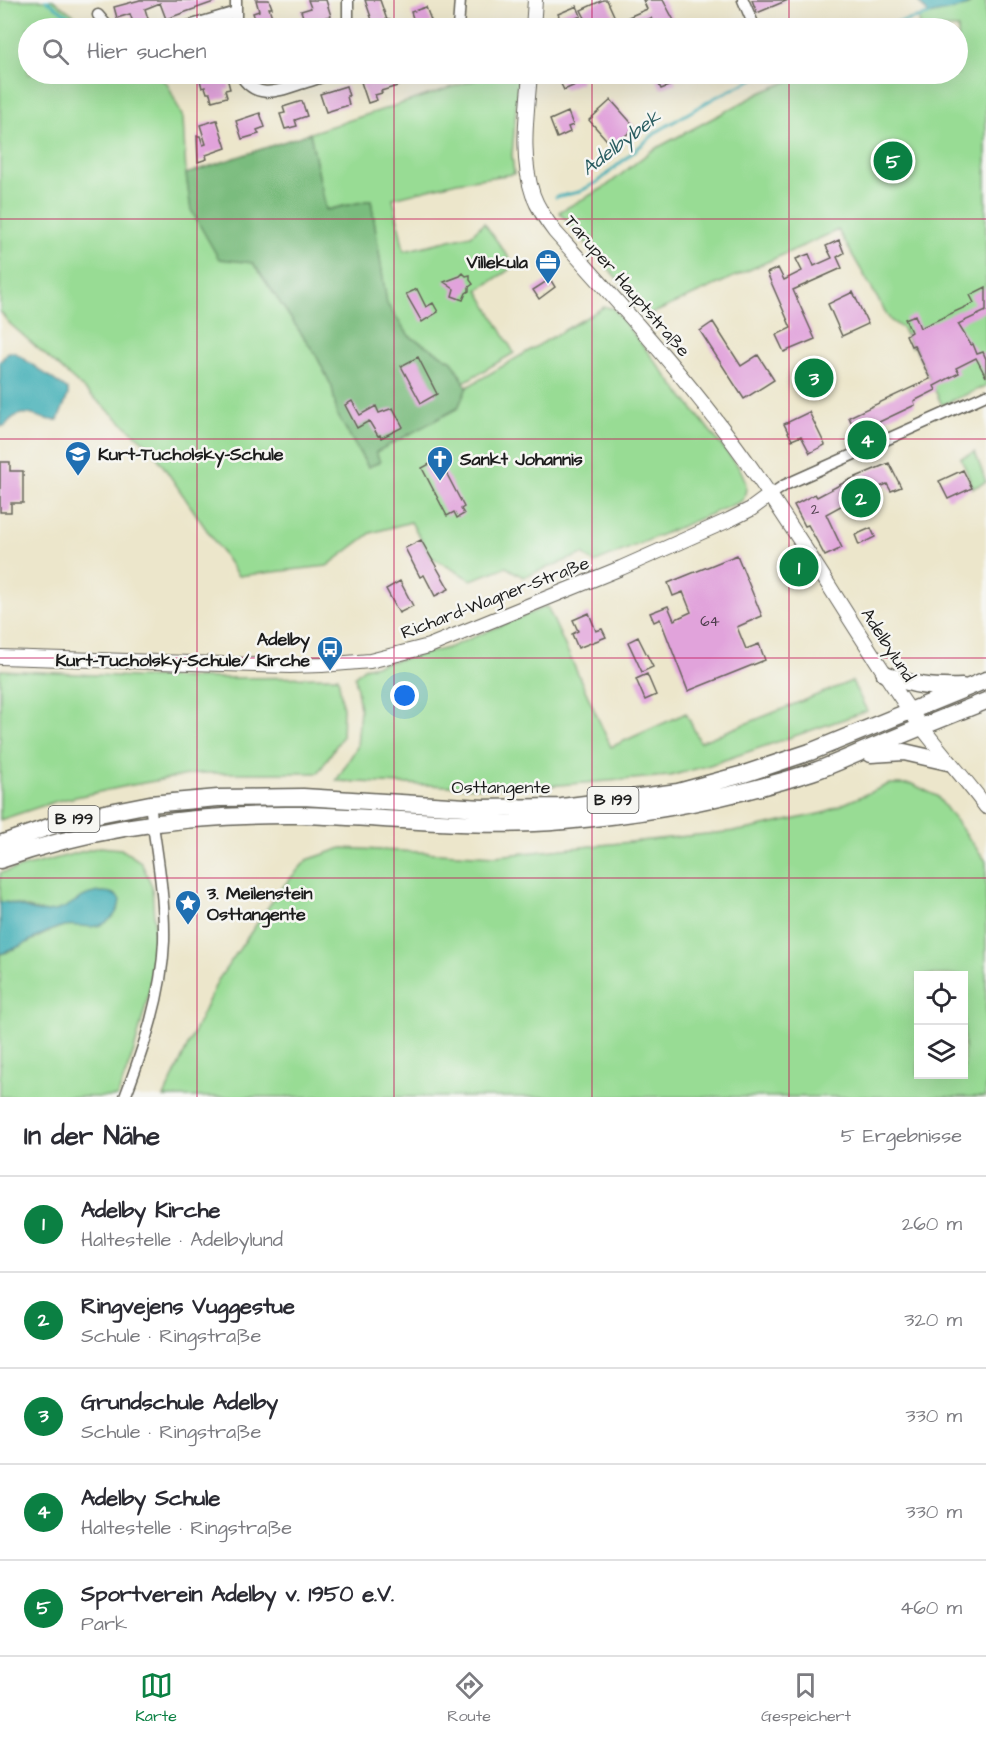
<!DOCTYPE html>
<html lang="de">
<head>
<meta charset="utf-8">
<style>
  body { margin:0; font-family:"Architects Daughter",sans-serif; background:#f2f2f3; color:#2b2b33 }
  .controls { position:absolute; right:18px; bottom:18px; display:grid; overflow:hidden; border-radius:0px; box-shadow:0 6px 24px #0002 }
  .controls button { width:54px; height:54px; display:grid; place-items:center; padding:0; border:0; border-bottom:2px solid #e1e1e2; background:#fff; color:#2b2b33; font:30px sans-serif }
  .you { position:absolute; left:405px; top:696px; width:21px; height:21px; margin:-15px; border:4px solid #fff; border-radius:50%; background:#1a73e8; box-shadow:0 0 0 9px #1a73e833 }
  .badge { display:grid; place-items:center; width:39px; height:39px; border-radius:50%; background:#0b8043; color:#fff; font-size:20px; font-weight:700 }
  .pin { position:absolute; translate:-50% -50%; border:3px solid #fff; box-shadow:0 2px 6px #0006 }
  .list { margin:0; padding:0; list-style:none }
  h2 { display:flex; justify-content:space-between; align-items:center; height:78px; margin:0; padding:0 24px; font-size:26px }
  h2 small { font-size:20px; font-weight:400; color:#7c7c81 }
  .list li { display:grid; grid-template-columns:39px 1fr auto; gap:18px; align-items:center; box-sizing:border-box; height:96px; padding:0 24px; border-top:2px solid #e1e1e2 }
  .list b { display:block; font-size:22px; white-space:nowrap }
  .list p { margin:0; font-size:20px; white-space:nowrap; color:#7c7c81 }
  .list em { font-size:20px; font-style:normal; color:#7c7c81 }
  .icon { flex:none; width:33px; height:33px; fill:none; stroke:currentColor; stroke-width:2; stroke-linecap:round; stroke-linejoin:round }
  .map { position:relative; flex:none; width:986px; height:1097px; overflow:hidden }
  .search { position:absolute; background:#fff; box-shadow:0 6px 24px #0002; left:18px; right:18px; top:18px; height:66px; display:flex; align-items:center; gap:15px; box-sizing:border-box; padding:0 21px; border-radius:33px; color:#7c7c81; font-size:22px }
  .sheet { height:558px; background:#fff }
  nav { display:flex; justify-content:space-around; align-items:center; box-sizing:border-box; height:84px; border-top:2px solid #e1e1e2; background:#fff; font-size:16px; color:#7c7c81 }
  nav a { display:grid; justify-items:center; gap:3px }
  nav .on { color:#0b8043 }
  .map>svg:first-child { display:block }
  .green { fill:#98dc94; stroke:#5a7c58; stroke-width:1.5; fill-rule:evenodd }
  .forest { fill:#7abc7e; stroke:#4b6c4d; stroke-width:1.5 }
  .water { fill:#3cadb5; stroke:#2c6468; stroke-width:1.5 }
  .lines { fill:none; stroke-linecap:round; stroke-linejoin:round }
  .stream { stroke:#3cadb5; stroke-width:3 }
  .building { fill:#e1a3db }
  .street-casing { stroke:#656359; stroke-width:13 }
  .secondary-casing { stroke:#656359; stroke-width:16 }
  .primary-casing { stroke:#656359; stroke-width:19 }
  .street { stroke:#fff; stroke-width:10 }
  .secondary { stroke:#fff; stroke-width:14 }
  .primary { stroke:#fff; stroke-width:16 }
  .grid { fill:none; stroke:#c2185b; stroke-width:1.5; stroke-opacity:0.55 }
  .labels { text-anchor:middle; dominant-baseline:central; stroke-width:5; stroke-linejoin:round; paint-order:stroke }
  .number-label { font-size:15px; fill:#4d3e4c }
  .shield { fill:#f6f6f2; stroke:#5d5d5c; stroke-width:1.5 }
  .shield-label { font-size:16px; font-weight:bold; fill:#1c1c1c }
  .poi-label { font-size:18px; font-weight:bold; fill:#1c1c1c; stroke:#f6f6f2; text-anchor:start }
  .street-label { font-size:18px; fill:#1c1c1c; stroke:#f6f6f2 }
  .water-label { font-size:20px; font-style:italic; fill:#2a5d61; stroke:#f6f6f2 }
</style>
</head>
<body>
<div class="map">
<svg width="986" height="1097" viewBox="0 0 986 1097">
  <rect width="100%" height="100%" fill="#f6f6f2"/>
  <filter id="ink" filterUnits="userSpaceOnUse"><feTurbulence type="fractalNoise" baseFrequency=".0167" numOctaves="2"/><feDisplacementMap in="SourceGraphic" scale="12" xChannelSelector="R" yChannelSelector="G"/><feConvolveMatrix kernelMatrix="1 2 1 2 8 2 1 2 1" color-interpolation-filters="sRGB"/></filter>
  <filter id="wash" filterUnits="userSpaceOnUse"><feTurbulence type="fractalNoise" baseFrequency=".008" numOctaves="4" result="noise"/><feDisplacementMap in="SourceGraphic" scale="24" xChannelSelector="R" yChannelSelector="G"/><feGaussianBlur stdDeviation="1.35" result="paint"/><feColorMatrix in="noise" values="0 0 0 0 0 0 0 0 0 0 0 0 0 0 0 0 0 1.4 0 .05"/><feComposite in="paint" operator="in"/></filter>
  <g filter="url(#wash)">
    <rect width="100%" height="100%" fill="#ece6cb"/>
    <path class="green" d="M0 0H53L92 28H28V74H153L167 83 183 118 186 174 191 210 253 263 316 355 332 387 337 414 368 467 380 462 375 452 458 408 467 387 604 307 613 308 740 469C746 481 749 488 742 501L594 563 583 554 523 577 506 567 471 580 431 557 411 522 371 533 327 566 238 576 151 448 8 322 0 311Z
      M974 0H986V386L942 405 914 346 911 347 903 329 890 320 838 230 649 315 559 212 605 187 651 151 762 92 807 74H958V28H920L919 17 968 5Z
      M493 74H519L512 155 514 174 457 182 393 198 404 251 471 235 484 223 515 266 478 290 514 353 464 382 452 361 409 336 387 304 371 200 326 210 310 133Z
      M975 452 986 482 973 488 961 458Z
      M547 606 611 747 686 713 700 742 852 681 867 711 710 765 670 776 534 787 495 788 336 781 357 747 360 709 355 676 364 668 448 648Z
      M0 670 134 677 226 678 338 677 343 708 342 737 318 773H199L127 786 57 801 0 820Z
      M889 784H912L937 796 986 861V1097H164L218 980 280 890 307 860 342 848 496 856 745 830 823 813ZM918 975H964V1074H918Z
      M100 847 121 849 141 862 152 886 155 937 149 993 134 1051 117 1097H0V954L8 952 55 929 67 925 104 923 113 917 119 907 116 895C91 885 81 904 60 910 36 917 22 901 0 902V873Z"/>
    <path class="forest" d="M310 133 326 210 371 200 387 304 409 336 452 361 467 387 458 408 376 452 380 462 368 467 337 414 332 387 316 355 253 263 219 259 191 210 186 174Z"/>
    <path class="water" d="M917 0H971L965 7 929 15Z
      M8 352H14L68 390V395L58 420C41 424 24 400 5 426H0V362Z
      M98 892C108 892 114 892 120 900 119 910 114 918 105 923 92 931 78 923 64 926 41 931 23 948 0 954V902C16 901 29 913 46 912 64 912 70 903 85 896 89 894 94 893 98 892Z"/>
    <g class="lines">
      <path class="stream" d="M46 0 86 28
        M876 28 929 15
        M556 197 579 192 599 181 658 131 714 98 764 74"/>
    </g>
    <g id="blocks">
      <path class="building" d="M140 0H214V2L166 19 160 3 145 9 150 25 135 28 130 14 117 18 114 7Z
        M256 0H269L272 8H269L276 28H258L253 13 259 11Z
        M308 0H326L331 16 326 17 330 28H307L301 11 311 8Z
        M365 0H380L387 20 390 19 393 28H367V27L371 25 369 20H372Z
        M603 0H607L617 22 647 9 643 0H663L678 28H656L651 18 627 28H590L581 10Z
        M752 0H788L757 13Z
        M577 6 581 16 562 24 558 14Z
        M426 7 432 23 416 28 411 12Z
        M226 74 230 89 225 90 227 97 212 101 210 93H207L205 87 202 88 200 80Z
        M390 74H434V75L381 91 382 93 375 95 377 100 368 103 361 82Z
        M573 74H578L582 82 564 90 559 80Z
        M654 74H672L676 83 661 89Z
        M346 86 349 96H347L349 105 326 112 320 94Z
        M611 100 635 127 613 147 589 120Z
        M302 101 307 116 295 120 297 126 285 129 280 114 285 113 283 107Z
        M568 112 573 125 568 127 570 132 557 138 550 120Z
        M260 113 265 127 257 130 259 134 242 139 236 121Z
        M217 120 226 148 206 155 207 159 198 162 197 136H200L203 145 206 144 200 125Z
        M839 240 844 253 837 257 842 268 793 290 815 339 784 352 776 335 791 328 767 273 778 268 784 280 802 271 796 259 809 254 814 266 832 258 826 246Z
        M463 273 466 276 470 275V280L473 284 469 287V291L466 293 463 300 452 296 454 289 444 282 460 276Z
        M550 279 555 287 539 299 533 290Z
        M986 287V311L958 324 971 345 973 344 977 354 983 352 986 359V377L976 358 956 368 959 373 934 386 936 390 914 401 915 405 856 433 849 417 930 379 914 345 911 346 906 335 911 332 905 319 915 315 920 328 974 303 970 295Z
        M417 289 426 307 433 303 438 312 422 322 406 294Z
        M853 292 868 324 842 336 828 304Z
        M713 322 741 366 758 355 774 380 744 399 700 331Z
        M418 357 437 394 421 403 401 366Z
        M352 401 360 415 376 406 379 413 393 408 403 427 381 438 380 435 378 436 369 421 357 428 345 405Z
        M809 412 825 445 810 453 801 436 792 440 784 424Z
        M439 459 464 507 461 509 464 514 457 518 454 512 447 516 422 468Z
        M0 462H10V471H23V503H11V512H0Z
        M889 463 901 487 891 491 887 484 859 496 826 514 842 548 825 556 808 525 805 526 794 505 815 494 817 497 849 480Z
        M963 470 972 488 948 499 939 481Z
        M871 528 875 537 859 545 855 535Z
        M421 540 449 589 435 596 424 575 420 577 405 548Z
        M737 555 762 616 737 627 746 649 759 644 765 660 688 691 660 619 654 622 650 613 668 606 674 620 691 612 683 592 673 596 668 583Z
        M400 581 413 606 399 613 386 589Z
        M589 613 596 631 602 629 606 637 578 648 572 634 578 631 573 620Z
        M638 637 653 667 642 672 628 642Z
        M647 674 656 695 645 700 636 679Z"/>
    </g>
  </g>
  <g filter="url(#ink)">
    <use href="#blocks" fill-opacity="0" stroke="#656359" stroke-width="1.5"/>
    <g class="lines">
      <g class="street-casing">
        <path id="street" d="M236 0V28
          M743 0 755 28
          M98 15 109 28
          M182 28 236 12
          M348 28V0
          M458 28 460 0
          M240 74C255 100 276 92 300 84 311 81 321 77 332 74
          M770 495 785 485 986 395
          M125 1097C144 1047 162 995 164 941 165 895 156 849 150 804"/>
      </g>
      <g class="secondary-casing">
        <path id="secondary" d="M533 28 535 0
          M530 74C527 113 520 157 533 195 538 209 546 220 555 232 625 310 697 389 757 476 811 553 857 634 910 711 934 746 962 774 986 807
          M0 657 290 666 322 665 370 661 429 646 621 568 729 520 751 509 770 495"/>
      </g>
      <g class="primary-casing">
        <path id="primary" d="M885 674C914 686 931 688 962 687
          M871 754 904 752 948 762
          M0 844 69 820 150 804 218 798 303 797 482 808 562 807 678 792 744 774 810 752 986 680
          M0 860C95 826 199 814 300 815 387 817 476 829 564 821 648 814 731 798 812 772 833 765 853 755 873 747 911 731 948 716 986 701"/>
      </g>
      <use href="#street" class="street"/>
      <use href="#secondary" class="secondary"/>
      <use href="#primary" class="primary"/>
    </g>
  </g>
  <path class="grid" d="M197 0V28M394 0V28M592 0V28M789 0V28M197 74V1097M394 74V1097M592 74V1097M789 74V1097M0 219H986M0 439H986M0 658H986M0 878H986"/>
  <defs>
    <g id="office-pin" transform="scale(1.35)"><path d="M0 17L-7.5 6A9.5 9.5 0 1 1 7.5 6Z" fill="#1f6fb2" stroke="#f6f6f2"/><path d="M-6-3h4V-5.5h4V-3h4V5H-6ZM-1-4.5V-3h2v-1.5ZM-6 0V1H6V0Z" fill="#fff"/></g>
    <g id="school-pin" transform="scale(1.35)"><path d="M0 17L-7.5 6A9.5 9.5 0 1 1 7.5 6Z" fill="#1f6fb2" stroke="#f6f6f2"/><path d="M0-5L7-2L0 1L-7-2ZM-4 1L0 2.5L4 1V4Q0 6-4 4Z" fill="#fff"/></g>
    <g id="church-pin" transform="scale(1.35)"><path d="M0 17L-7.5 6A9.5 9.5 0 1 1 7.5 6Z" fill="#1f6fb2" stroke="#f6f6f2"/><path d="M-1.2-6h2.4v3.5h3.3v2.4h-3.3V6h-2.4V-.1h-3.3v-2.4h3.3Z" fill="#fff"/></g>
    <g id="bus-pin" transform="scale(1.35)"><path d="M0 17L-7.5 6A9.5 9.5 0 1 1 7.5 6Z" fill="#1f6fb2" stroke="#f6f6f2"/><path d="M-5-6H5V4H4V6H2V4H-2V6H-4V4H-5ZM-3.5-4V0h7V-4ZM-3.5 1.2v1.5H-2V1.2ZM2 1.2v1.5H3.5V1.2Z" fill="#fff"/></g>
    <g id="sight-pin" transform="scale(1.35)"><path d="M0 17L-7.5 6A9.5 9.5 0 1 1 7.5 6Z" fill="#1f6fb2" stroke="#f6f6f2"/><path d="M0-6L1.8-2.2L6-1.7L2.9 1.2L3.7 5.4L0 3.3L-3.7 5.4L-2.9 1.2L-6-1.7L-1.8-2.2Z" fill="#fff"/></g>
  </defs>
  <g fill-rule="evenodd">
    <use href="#office-pin" x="548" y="262"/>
    <use href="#school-pin" x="78" y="454"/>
    <use href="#church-pin" x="440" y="459"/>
    <use href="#bus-pin" x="330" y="649"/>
    <use href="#sight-pin" x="188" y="903"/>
  </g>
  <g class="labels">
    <g class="number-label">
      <text x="815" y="509">2</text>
      <text x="710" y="621">64</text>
    </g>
    <g class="shield">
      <rect x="587.5" y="787" width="51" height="26" rx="4.5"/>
      <rect x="48.5" y="806" width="51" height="26" rx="4.5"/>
    </g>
    <g class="shield-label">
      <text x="613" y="800">B 199</text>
      <text x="74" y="819">B 199</text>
    </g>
    <g class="poi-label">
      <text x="528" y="262" text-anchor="end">Villekula</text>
      <text x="98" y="454">Kurt-Tucholsky-Schule</text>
      <text x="460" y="459">Sankt Johannis</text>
      <text x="310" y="639" text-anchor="end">Adelby<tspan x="310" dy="21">Kurt-Tucholsky-Schule/ Kirche</tspan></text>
      <text x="207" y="893">3. Meilenstein<tspan x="207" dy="21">Osttangente</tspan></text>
    </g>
    <g class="street-label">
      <text transform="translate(627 286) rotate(49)">Taruper Hauptstraße</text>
      <text transform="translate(495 598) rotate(-21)">Richard-Wagner-Straße</text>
      <text transform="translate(888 645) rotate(57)">Adelbylund</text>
      <text x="501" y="787">Osttangente</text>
    </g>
    <g class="water-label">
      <text transform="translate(621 143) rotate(-37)">Adelbybek</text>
    </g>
  </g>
</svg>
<div class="controls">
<button><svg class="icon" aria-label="locate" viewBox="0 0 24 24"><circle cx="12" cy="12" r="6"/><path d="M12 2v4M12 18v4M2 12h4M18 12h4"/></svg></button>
<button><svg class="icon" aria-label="layers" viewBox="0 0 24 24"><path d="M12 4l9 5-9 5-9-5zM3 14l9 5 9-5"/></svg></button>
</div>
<div class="you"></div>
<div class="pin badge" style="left:799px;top:567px">1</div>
<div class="pin badge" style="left:861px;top:498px">2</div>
<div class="pin badge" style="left:814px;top:378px">3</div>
<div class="pin badge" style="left:867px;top:440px">4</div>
<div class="pin badge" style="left:893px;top:161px">5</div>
<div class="search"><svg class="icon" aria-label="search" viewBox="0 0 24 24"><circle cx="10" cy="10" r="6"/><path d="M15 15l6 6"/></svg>Hier suchen</div>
</div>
<section class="sheet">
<h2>In der Nähe<small>5 Ergebnisse</small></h2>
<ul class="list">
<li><span class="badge">1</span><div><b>Adelby Kirche</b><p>Haltestelle · Adelbylund</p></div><em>260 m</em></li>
<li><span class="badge">2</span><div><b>Ringvejens Vuggestue</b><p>Schule · Ringstraße</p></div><em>320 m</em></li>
<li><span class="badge">3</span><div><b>Grundschule Adelby</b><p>Schule · Ringstraße</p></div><em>330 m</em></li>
<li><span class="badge">4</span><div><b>Adelby Schule</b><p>Haltestelle · Ringstraße</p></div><em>330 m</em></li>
<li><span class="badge">5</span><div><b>Sportverein Adelby v. 1950 e.V.</b><p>Park</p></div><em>460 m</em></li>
</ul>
</section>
<nav>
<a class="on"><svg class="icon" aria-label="map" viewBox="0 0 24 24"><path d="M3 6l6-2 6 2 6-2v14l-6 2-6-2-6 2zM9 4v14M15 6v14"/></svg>Karte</a>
<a><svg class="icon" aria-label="directions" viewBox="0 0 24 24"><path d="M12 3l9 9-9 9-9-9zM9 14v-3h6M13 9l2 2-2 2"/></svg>Route</a>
<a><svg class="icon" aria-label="saved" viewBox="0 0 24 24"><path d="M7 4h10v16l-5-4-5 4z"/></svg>Gespeichert</a>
</nav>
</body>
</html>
